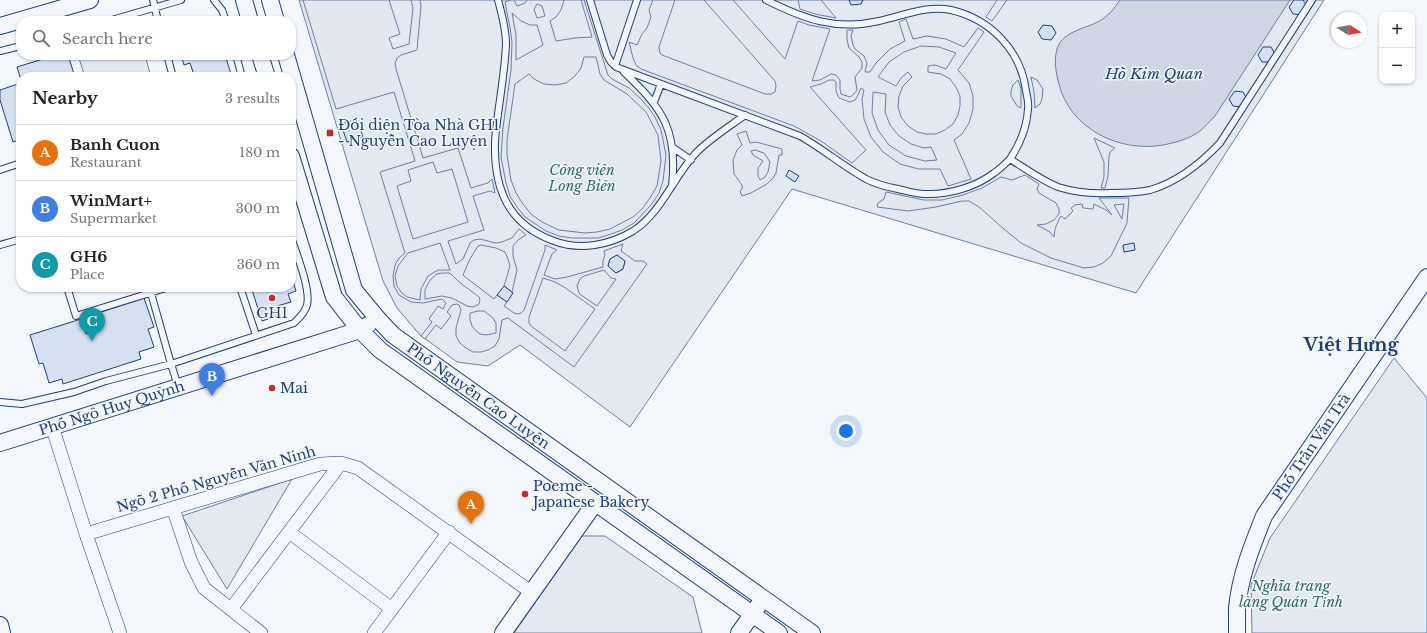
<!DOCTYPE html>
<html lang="en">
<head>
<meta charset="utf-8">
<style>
  body { margin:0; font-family:"Libre Baskerville",serif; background:#f6f6f6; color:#222 }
  .controls { position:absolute; right:12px; top:12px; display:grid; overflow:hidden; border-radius:8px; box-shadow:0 1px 3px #0004 }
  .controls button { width:36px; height:36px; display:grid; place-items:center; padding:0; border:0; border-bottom:1px solid #e0e0e0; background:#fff; color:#222; font:20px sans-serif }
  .compass { position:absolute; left:1331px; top:12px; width:36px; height:36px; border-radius:50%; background:#fff; box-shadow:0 1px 3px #0004; rotate:101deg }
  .you { position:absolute; left:846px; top:431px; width:14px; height:14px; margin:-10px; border:3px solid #fff; border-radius:50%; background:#1a73e8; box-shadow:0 0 0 6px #1a73e833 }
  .badge { display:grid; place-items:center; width:26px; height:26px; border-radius:50%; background:#111827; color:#fff; font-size:13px; font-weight:700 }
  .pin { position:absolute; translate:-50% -33px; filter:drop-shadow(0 1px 2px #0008) }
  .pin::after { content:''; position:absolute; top:21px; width:14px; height:12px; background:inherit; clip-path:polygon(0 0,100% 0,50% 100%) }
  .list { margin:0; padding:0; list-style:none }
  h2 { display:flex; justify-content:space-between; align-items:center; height:52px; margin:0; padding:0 16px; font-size:17px }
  h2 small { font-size:13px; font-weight:400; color:#767676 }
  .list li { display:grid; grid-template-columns:26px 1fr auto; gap:12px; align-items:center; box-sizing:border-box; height:56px; padding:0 16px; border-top:1px solid #e0e0e0 }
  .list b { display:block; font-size:15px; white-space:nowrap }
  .list p { margin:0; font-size:13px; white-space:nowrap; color:#767676 }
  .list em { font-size:13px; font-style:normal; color:#767676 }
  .icon { flex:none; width:22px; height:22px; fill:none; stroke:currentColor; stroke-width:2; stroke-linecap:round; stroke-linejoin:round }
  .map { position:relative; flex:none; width:1427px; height:633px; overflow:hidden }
  .search { position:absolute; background:#fff; box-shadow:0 1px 3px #0004; left:16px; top:16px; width:280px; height:44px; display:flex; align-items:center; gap:10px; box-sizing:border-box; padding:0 14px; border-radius:16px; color:#767676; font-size:15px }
  .panel { position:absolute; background:#fff; box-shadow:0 1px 3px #0004; left:16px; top:72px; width:280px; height:220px; border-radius:16px }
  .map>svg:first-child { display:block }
  .green { fill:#e3e9f0; stroke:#687fa3 }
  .parking { fill:#e3e8f0; stroke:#687fa3; fill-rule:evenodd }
  .water { fill:#cfd7e4; stroke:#687fa3 }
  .building { fill:#d5e0f0; stroke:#1d3f73 }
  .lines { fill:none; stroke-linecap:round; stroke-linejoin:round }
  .service-casing { stroke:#1d3f73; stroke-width:8 }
  .minor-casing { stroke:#1d3f73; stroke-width:14 }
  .tertiary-casing { stroke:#1d3f73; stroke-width:18 }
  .service { stroke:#f4f7fb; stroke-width:6 }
  .minor { stroke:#f4f7fb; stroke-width:13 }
  .tertiary { stroke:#f4f7fb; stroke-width:16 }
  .poi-dot { fill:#c62828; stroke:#f4f7fb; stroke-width:1.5 }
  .labels { text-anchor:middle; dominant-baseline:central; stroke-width:3; stroke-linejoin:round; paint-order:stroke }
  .poi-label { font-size:14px; fill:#1d3f73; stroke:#f4f7fb; text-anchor:start }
  .park-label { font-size:14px; font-style:italic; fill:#2c6c60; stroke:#f4f7fb }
  .street-label { font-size:14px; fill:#1d3f73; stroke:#f4f7fb }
  .water-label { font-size:15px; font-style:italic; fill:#1d3f73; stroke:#f4f7fb }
  .district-label { font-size:18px; font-weight:bold; fill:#1d3f73; stroke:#f4f7fb }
</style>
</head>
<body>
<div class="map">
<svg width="1427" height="633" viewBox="0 0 1427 633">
  <rect width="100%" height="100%" fill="#f4f7fb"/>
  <path class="green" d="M299 0H1324L1136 293 792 189 630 427 520 345 488 366 457 362 420 335 397 308 383 281Z
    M78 55H145L151 77H85Z
    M1394 358 1427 398V633H1252L1251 585 1270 538Z
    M292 479 227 589 182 516Z
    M582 536H605L693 597 702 633H514Z"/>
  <path class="parking" d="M303 0H389L400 34 389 38 393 49 409 44 413 8 411 0H420L421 6 417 50 401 55 397 58 395 63 396 69 423 158 458 148 471 188 488 183 492 179 495 193 490 191 473 196 484 230 448 241 456 264 463 259 470 243 474 240 480 239 496 243 502 242 512 238 519 229 526 235 518 240 513 246V256L517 270 512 292 504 286 510 266 508 259 505 252 496 248 481 245 478 246 470 259 463 275 464 276 494 299 497 295 507 302 504 306 514 313 518 314 521 313 524 310 545 250V245L557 250 552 254 544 275 555 279 567 277 603 267V260L605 255 604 251 623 244 621 251 635 261H643L647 264 574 367 508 318 502 320 499 339 495 346 488 350 481 352H473L466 348 460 343 456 336V328L461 310 459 305 457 304 452 305 447 312 451 316 441 329 436 325 425 339 421 336 432 322 429 319 438 306 443 309 446 303 442 299 423 303 411 302 399 295 394 286 393 276 395 265 399 258 405 253 380 172 415 161 394 92 336 109ZM433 162 437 173 452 169 468 222 413 239 397 186 411 181 408 170ZM440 243 450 270H438L428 276 421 289 420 300 407 297 401 292 397 286 395 276 398 266 408 253ZM617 255 625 262 623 269 616 273 608 266 610 259ZM604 270 611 278 616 279 597 306 581 295 579 293 577 286 580 279 584 276ZM442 273H449L452 275 459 282 479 297 480 300 479 304 473 307 467 306 452 298 442 296 425 299V290L430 280 437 274ZM543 278 555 282 564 287 595 309 565 351 531 326 529 323V317ZM478 311H484L493 318 496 323V333L486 335 480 334 475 330 472 326 470 320V313Z
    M511 0H514L517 6 525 3 527 0H564L561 10 556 17 550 21 556 41 575 38 592 37 581 0H584L608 75 612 79 629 88 639 97 648 107 655 117 661 130 666 155 663 181 659 193 651 205 634 223 622 230 611 234 598 238H572L559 236 546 231 525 217 517 207 510 196 506 183 501 157 503 128 511 70 512 42 510 28 505 2ZM537 4 542 6 545 16 537 18 534 9ZM512 13 521 21 530 25H537L543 45 516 60V35ZM584 57H596L600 74 604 80 627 94 646 112 658 135 661 161 657 186 650 198 642 209 633 217 610 229 597 232 585 233 559 230 542 222 531 214 523 204 516 193 511 180 507 155V140L515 84 529 74 534 79 544 84 555 85 566 83 575 76 581 68Z
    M653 0H675L659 47 660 53 662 55 765 94H771L775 92 776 86 775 81 704 0H733L785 59 798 21 809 25 830 29 812 81 820 80 831 74 836 75 840 80V89L841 94 850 97 854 94 857 90 855 77 862 68V62L859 57 849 48 847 40V30H853L851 36 853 45 855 49 864 56 867 63 865 72H870L876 63 890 49 905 41 899 22 906 19 913 39 927 36 946 39 964 47 978 28 984 32 958 70 969 83 973 96V109L969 123 962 134 954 140 971 179 948 186 940 169H919L900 164 883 152 871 137 864 119 862 99 864 90 861 88 857 97 855 100 850 102 839 98 836 91V82L834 80H829L821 84 810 87 866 150 852 163 821 141 794 126 641 69 636 65 633 58 629 42 637 45 642 34 647 28 651 17 649 10ZM921 46 939 47 956 53 946 69 935 65 928 66V72L941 74 950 79 956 87 960 96V106L958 115 953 124 945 130 936 134H926L917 132 908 126 901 117 898 107 899 96 903 86 912 77 908 72 901 78 896 86 878 77 889 62 904 52ZM873 92 886 94 885 112 890 125 899 136 911 144 924 148 931 147 937 160 925 161 906 156 889 145 878 130 872 113Z
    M798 0H821L836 18 815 14 800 9Z
    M997 0H1007L992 21 986 17Z
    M1031 77 1037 80 1043 89 1042 99 1040 104 1035 108 1034 92Z
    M1018 80 1021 89V108L1017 106 1011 96V91L1013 85Z
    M746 131 750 143 756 142 782 149V155H779L776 173 773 178 767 184 751 193 742 196 740 191 742 189V185L734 174 733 160 737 150 742 145 737 134ZM755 150 764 153 770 162 768 172 765 177 760 180 758 176V168L763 161 753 155 751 151Z
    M1094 138 1115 148 1110 152 1109 157 1108 176 1105 188H1101L1104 177V162Z
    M1025 175 1039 184 1037 189 1039 193 1056 203 1059 209V214L1054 220 1046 224 1037 225 1050 232 1054 237 1055 229 1059 219 1061 216 1065 219 1073 211 1071 208 1075 205 1082 204 1083 208 1093 209 1094 204 1106 210 1112 215 1099 198H1129L1127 223 1111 256 1103 263 1094 267 1084 268 1051 258 1021 243 1005 230 979 207 969 201H962L936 207 908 211 877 207 878 203 884 199 886 192 924 200H942L963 195 982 188 1001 177 1012 180ZM1124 204 1122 218V219L1114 205Z"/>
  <path class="water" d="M1120 0H1290L1215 116C1210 121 1205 127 1200 131 1192 137 1181 141 1172 143 1129 155 1077 135 1061 91 1057 78 1053 63 1057 49 1063 29 1090 29 1104 18 1111 13 1115 7 1120 0Z"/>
  <path class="building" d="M849 0H863L861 4 851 5Z
    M1294 0H1303L1307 6 1302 15 1293 14 1289 7Z
    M189 17 191 21H176Z
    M1043 25 1052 26 1056 33 1051 40 1042 39 1038 32Z
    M1263 47H1271L1275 54 1270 62H1262L1258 55Z
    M56 55H68L75 77H21V80L17 67Z
    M181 55H225L232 77H187L194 75 190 63 184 65Z
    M21 83V139L13 142 0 100V90Z
    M1235 91 1243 92 1247 99 1241 107 1233 106 1229 99Z
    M357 119 363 137 347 142 341 124Z
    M789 170 799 176 795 182 786 176Z
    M1134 243 1135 250 1124 252 1123 245Z
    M617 255 625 261 623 269 616 273 608 266 610 259Z
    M291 274 296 291 288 294 291 302 277 306 280 315 262 321 251 287H291Z
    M504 286 513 293 507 302 497 295Z
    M144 298 154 327 148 329 154 347 139 352 141 359 63 384 62 379 49 383 43 363 39 364 30 335 81 319 86 334 93 331 89 316Z"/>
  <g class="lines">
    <g class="service-casing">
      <path id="service" d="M153 0 158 21
        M214 0 222 10 226 21
        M498 0C502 15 506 29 506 44 505 68 501 91 498 114 497 123 495 134 495 144 494 190 509 225 554 241 580 251 610 245 633 231 661 213 673 178 695 154 709 139 729 127 745 115
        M590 0 607 55 611 62 616 67 800 136C823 149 843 166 866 179 876 184 887 187 898 189 907 191 916 194 925 194 948 195 976 187 994 173 1000 169 1005 164 1010 159
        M766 0C804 19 836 31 879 21 903 16 926 5 951 10 990 19 1021 50 1026 91 1027 96 1029 103 1028 109 1027 127 1020 144 1010 159 1026 169 1041 180 1058 187 1074 192 1093 194 1110 193 1123 193 1137 193 1150 190 1178 182 1201 163 1220 143L1312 0
        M108 21 181 0
        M0 51 21 46
        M167 55 173 77
        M236 55 242 77
        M615 66 637 0
        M624 72C663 109 678 130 672 186
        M654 102 661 84
        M672 147 691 160
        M0 170 21 163
        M0 245 21 239
        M67 287 76 316 169 287
        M240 287 256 335
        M151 293 171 364 178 386
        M0 402 22 404 74 392 106 381 171 364 294 323C299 318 305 313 307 305 311 289 296 253 291 237"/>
    </g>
    <g class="minor-casing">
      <path id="minor" d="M52 426 86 534 120 633
        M173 508 191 562 204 588 261 633
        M289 532 392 609
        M86 534 320 464 341 463 358 468 531 592
        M231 609 341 463
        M374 633 449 532"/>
    </g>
    <g class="tertiary-casing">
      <g id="tertiary">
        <path d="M244 0 250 21"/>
        <path d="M270 0 276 21"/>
        <path d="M0 26 90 0"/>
        <path d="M260 55 267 77"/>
        <path id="s1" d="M286 55 354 290 378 319 393 335 812 633"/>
        <path d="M291 156 334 297 360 330 380 350 779 633"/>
        <path id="s2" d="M0 443 360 330 368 325"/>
        <path d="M0 625 2 633"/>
        <path d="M503 633 595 503"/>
        <path d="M739 633 758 606"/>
        <path id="s3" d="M1237 633C1237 625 1237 616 1237 608 1240 576 1252 546 1264 516L1427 277"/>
      </g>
    </g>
    <use href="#service" class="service"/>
    <use href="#minor" class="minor"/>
    <use href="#tertiary" class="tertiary"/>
  </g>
  <g class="poi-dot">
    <rect x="326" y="129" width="8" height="8" rx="2"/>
    <circle cx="272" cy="298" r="4"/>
    <circle cx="272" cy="388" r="4"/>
    <circle cx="525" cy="494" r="4"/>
  </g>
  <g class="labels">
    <g class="poi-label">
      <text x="338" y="125">Đối diện Tòa Nhà GH1<tspan x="338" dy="16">- Nguyễn Cao Luyện</tspan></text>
      <text x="272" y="313" text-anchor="middle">GH1</text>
      <text x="280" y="388">Mai</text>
      <text x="533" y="486">Poeme -<tspan x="533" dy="16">Japanese Bakery</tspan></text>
    </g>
    <g class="park-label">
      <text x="582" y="170">Công viên<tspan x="582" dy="16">Long Biên</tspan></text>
      <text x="1291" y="586">Nghĩa trang<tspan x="1291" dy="16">làng Quán Tỉnh</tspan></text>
    </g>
    <g class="street-label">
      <text stroke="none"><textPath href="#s1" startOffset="409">Phố Nguyễn Cao Luyện</textPath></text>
      <text stroke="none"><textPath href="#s2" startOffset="117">Phố Ngô Huy Quỳnh</textPath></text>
      <text stroke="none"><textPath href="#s3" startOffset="205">Phố Trần Văn Trà</textPath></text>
      <text transform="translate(216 479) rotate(-16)">Ngõ 2 Phố Nguyễn Văn Ninh</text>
    </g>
    <g class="water-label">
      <text x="1154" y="73">Hồ Kim Quan</text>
    </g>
    <g class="district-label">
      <text x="1351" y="345">Việt Hưng</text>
    </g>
  </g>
</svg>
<div class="controls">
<button>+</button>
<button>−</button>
</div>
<svg class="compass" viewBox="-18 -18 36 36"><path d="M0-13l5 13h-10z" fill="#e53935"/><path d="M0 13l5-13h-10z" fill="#767676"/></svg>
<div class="you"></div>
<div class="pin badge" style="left:471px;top:524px;background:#e8710a">A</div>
<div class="pin badge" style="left:212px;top:396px;background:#3f7fe0">B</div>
<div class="pin badge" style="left:92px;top:341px;background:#0f9aa8">C</div>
<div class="search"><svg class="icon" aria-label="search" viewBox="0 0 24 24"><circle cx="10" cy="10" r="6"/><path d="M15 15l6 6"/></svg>Search here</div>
<section class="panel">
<h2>Nearby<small>3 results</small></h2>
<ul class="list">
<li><span class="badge" style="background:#e8710a">A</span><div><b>Banh Cuon</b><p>Restaurant</p></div><em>180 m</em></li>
<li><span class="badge" style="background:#3f7fe0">B</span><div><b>WinMart+</b><p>Supermarket</p></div><em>300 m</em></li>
<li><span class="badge" style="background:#0f9aa8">C</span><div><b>GH6</b><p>Place</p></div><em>360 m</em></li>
</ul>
</section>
</div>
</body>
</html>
